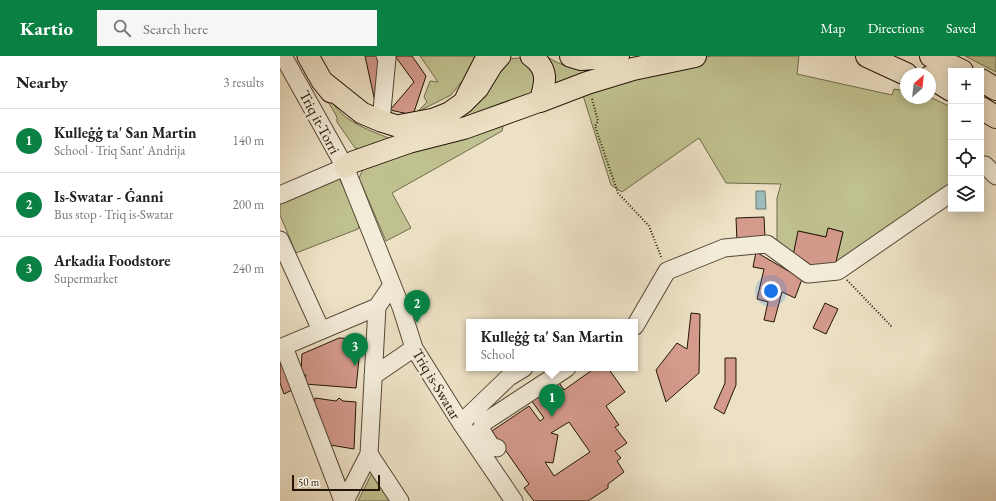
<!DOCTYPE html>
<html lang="en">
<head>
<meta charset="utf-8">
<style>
  body { margin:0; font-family:"EB Garamond",serif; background:#f6f6f6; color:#222 }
  .controls { position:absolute; right:12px; top:12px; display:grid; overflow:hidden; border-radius:0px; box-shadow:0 2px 10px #0003 }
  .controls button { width:36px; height:36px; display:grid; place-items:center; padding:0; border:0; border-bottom:1px solid #e0e0e0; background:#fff; color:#222; font:20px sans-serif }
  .compass { position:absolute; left:620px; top:12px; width:36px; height:36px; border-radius:50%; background:#fff; box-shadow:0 2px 10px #0003; rotate:27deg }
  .scale { position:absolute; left:12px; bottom:10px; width:88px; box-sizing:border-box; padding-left:4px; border:2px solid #221506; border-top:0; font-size:11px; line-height:14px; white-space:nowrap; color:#221506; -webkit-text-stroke:3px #f3ecd9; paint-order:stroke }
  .you { position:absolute; left:491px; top:235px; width:14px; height:14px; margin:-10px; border:3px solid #fff; border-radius:50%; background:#1a73e8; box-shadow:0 0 0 6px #1a73e833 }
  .badge { display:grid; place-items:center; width:26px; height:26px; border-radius:50%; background:#0b8043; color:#fff; font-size:13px; font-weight:700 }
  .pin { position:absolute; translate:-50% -33px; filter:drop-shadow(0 1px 2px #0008) }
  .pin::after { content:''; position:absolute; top:21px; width:14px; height:12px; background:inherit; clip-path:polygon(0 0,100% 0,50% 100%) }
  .popup { position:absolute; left:186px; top:263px; width:172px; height:52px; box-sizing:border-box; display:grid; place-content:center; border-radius:0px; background:#fff; filter:drop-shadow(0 1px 3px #0005); font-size:13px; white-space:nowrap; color:#767676 }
  .popup b { font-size:15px; color:#222 }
  .popup::after { content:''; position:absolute; left:50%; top:100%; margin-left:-8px; border:8px solid transparent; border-top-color:#fff }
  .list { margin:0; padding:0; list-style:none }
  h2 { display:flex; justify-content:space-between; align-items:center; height:52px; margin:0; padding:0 16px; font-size:17px }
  h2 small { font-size:13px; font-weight:400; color:#767676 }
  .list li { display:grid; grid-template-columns:26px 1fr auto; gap:12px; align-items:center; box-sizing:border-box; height:64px; padding:0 16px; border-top:1px solid #e0e0e0 }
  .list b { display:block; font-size:15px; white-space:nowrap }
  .list p { margin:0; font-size:13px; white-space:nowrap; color:#767676 }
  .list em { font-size:13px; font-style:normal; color:#767676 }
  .icon { flex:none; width:22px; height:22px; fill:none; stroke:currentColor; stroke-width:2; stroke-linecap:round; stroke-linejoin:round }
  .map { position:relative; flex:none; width:716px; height:445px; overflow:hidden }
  header { display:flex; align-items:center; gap:24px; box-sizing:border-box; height:56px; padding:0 20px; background:#0b8043; color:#fff }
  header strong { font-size:19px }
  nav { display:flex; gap:22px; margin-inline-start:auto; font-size:14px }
  .search { width:280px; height:36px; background:#f6f6f6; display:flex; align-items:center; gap:10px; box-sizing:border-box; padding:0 14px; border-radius:0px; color:#767676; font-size:15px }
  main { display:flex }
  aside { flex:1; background:#fff }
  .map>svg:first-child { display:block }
  .green { fill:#c0c190; stroke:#716b4b }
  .water { fill:#9bbcbb; stroke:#6b7973 }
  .building { fill:#d49a8c; stroke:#221506; fill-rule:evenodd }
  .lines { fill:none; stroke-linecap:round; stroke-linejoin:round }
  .minor-casing { stroke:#554836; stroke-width:19 }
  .major-casing { stroke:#221506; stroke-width:23 }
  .highway-casing { stroke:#221506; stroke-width:24 }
  .path { stroke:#221506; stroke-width:2; stroke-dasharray:1 2; stroke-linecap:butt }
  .minor { stroke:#f3ecd9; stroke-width:17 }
  .major { stroke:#ede1c5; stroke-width:21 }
  .highway { stroke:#ede1c5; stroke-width:22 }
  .labels { text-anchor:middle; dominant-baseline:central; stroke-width:4; stroke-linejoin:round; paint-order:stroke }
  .street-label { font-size:15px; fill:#221506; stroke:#f3ecd9 }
</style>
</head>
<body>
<header>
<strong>Kartio</strong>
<div class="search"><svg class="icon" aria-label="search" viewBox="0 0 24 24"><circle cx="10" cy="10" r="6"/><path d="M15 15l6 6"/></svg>Search here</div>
<nav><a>Map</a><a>Directions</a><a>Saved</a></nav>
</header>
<main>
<aside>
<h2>Nearby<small>3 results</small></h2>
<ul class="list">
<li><span class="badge">1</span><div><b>Kulleġġ ta' San Martin</b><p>School · Triq Sant' Andrija</p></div><em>140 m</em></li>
<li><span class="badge">2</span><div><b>Is-Swatar - Ġanni</b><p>Bus stop · Triq is-Swatar</p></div><em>200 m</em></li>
<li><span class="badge">3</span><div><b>Arkadia Foodstore</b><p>Supermarket</p></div><em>240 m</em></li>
</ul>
</aside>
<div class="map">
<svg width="716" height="445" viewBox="0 0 716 445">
  <rect width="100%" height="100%" fill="#ede1c5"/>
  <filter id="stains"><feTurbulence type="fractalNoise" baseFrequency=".005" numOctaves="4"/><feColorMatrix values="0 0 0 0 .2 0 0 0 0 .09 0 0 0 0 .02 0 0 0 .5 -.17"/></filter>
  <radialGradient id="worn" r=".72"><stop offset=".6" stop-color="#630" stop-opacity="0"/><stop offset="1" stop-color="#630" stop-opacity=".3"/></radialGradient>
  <path class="green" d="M140 0H198L188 18 171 39 137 56 147 46 144 41 150 25 158 26Z
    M266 0C281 10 296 14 314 16L269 36Z
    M431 0H519L517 18 612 39 614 33 626 35V42H650V41L671 51V134L554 214 563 176 548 172 546 181 519 175 513 200 497 186V142L501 128 446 127 419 82 342 136 331 129 301 33 337 22Z
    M685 0H716V16Z
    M240 2 252 8 257 23 252 36 246 43 191 62 186 58V51L227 3Z
    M28 11C37 25 54 53 67 62 82 72 98 78 114 84L85 95 75 92 57 66V61Z
    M224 66 222 75 112 137 131 172 106 185 79 122 84 111Z
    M59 122 80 166 78 173 16 197 0 159V147Z
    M94 413 115 445H78Z"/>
  <path class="water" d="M476 135H485L486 153H476Z"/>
  <path class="building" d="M85 0H97L100 5 97 55Z
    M115 0H132L146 20 133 59 110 54 134 26Z
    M484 161 485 182 457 186 456 162Z
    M548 172 563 176 554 214 544 216 513 200 518 175 546 181Z
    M476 196 522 223 515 242 502 236 494 266 484 264 488 246 477 243 484 213 473 211Z
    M545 247 558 253 546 278 533 272Z
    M411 257 420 258 419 317 386 346 376 314 397 287 407 293Z
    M59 282 81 283 76 332 25 328 26 319 21 318 22 298Z
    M445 302H456V329L444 358 434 352 445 327Z
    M0 304 12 334 4 338 0 327Z
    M315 312H328L345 336 326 350 339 369 335 371 347 387 335 395 341 402 337 405 344 416 328 428V432L308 445H254L244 432 249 428 212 375 249 350 260 365 264 362 251 344 278 325 284 334ZM289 366 310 396 274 420 265 406 273 407 278 379 271 377Z
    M35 342 56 345 59 342 63 345 76 346 74 393 50 389 34 353Z"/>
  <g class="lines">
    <g class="minor-casing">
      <path id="minor" d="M3 0 65 111 121 251 134 292 181 367 234 445
        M101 65 107 2 105 0
        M701 112 705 109 716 120
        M0 139 65 111
        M0 184 41 274
        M355 270 387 215 444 192 487 188 528 218 558 215 671 137
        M4 291 63 445
        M0 292 97 251
        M93 320 134 292
        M181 367 229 321 244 312
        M217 392 211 390 201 374 203 367 287 312
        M89 398 120 445
        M65 445 89 398 97 251 112 229"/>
    </g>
    <g class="major-casing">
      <path id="major" d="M28 0 42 25 51 36
        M42 25 82 57 101 65 117 70 154 63 169 57 183 47 198 32 212 9 220 0
        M65 111 73 106 130 86 185 72 260 45C266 26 269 13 251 0"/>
    </g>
    <g class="highway-casing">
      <path id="highway" d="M291 0 301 3 338 0
        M587 0 626 18
        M651 0 682 15
        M650 21 671 34
        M701 24 716 33
        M187 41 208 0
        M260 45 307 27 353 13 415 0
        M701 52 716 61"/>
    </g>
    <path class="path" d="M312 43 318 65 315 70 338 137 369 170 382 203
      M567 224 612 271"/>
    <use href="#minor" class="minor"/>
    <use href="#major" class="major"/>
    <use href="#highway" class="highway"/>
  </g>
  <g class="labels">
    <g class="street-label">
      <text transform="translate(40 66) rotate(62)">Triq it-Torri</text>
      <text transform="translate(157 328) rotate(59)">Triq is-Swatar</text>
    </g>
  </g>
  <rect width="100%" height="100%" filter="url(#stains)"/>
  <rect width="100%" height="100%" fill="url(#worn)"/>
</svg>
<div class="controls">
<button>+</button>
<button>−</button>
<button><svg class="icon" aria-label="locate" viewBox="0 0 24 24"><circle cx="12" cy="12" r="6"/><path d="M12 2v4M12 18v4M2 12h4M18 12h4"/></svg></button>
<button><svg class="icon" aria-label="layers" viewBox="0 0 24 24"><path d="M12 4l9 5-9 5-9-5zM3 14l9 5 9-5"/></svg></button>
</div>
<svg class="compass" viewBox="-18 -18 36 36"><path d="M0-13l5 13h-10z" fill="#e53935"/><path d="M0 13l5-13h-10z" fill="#767676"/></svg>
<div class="scale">50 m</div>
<div class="you"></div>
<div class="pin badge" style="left:272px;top:361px">1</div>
<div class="popup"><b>Kulleġġ ta' San Martin</b>School</div>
<div class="pin badge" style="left:137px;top:267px">2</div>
<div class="pin badge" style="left:75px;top:310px">3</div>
</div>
</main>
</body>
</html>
